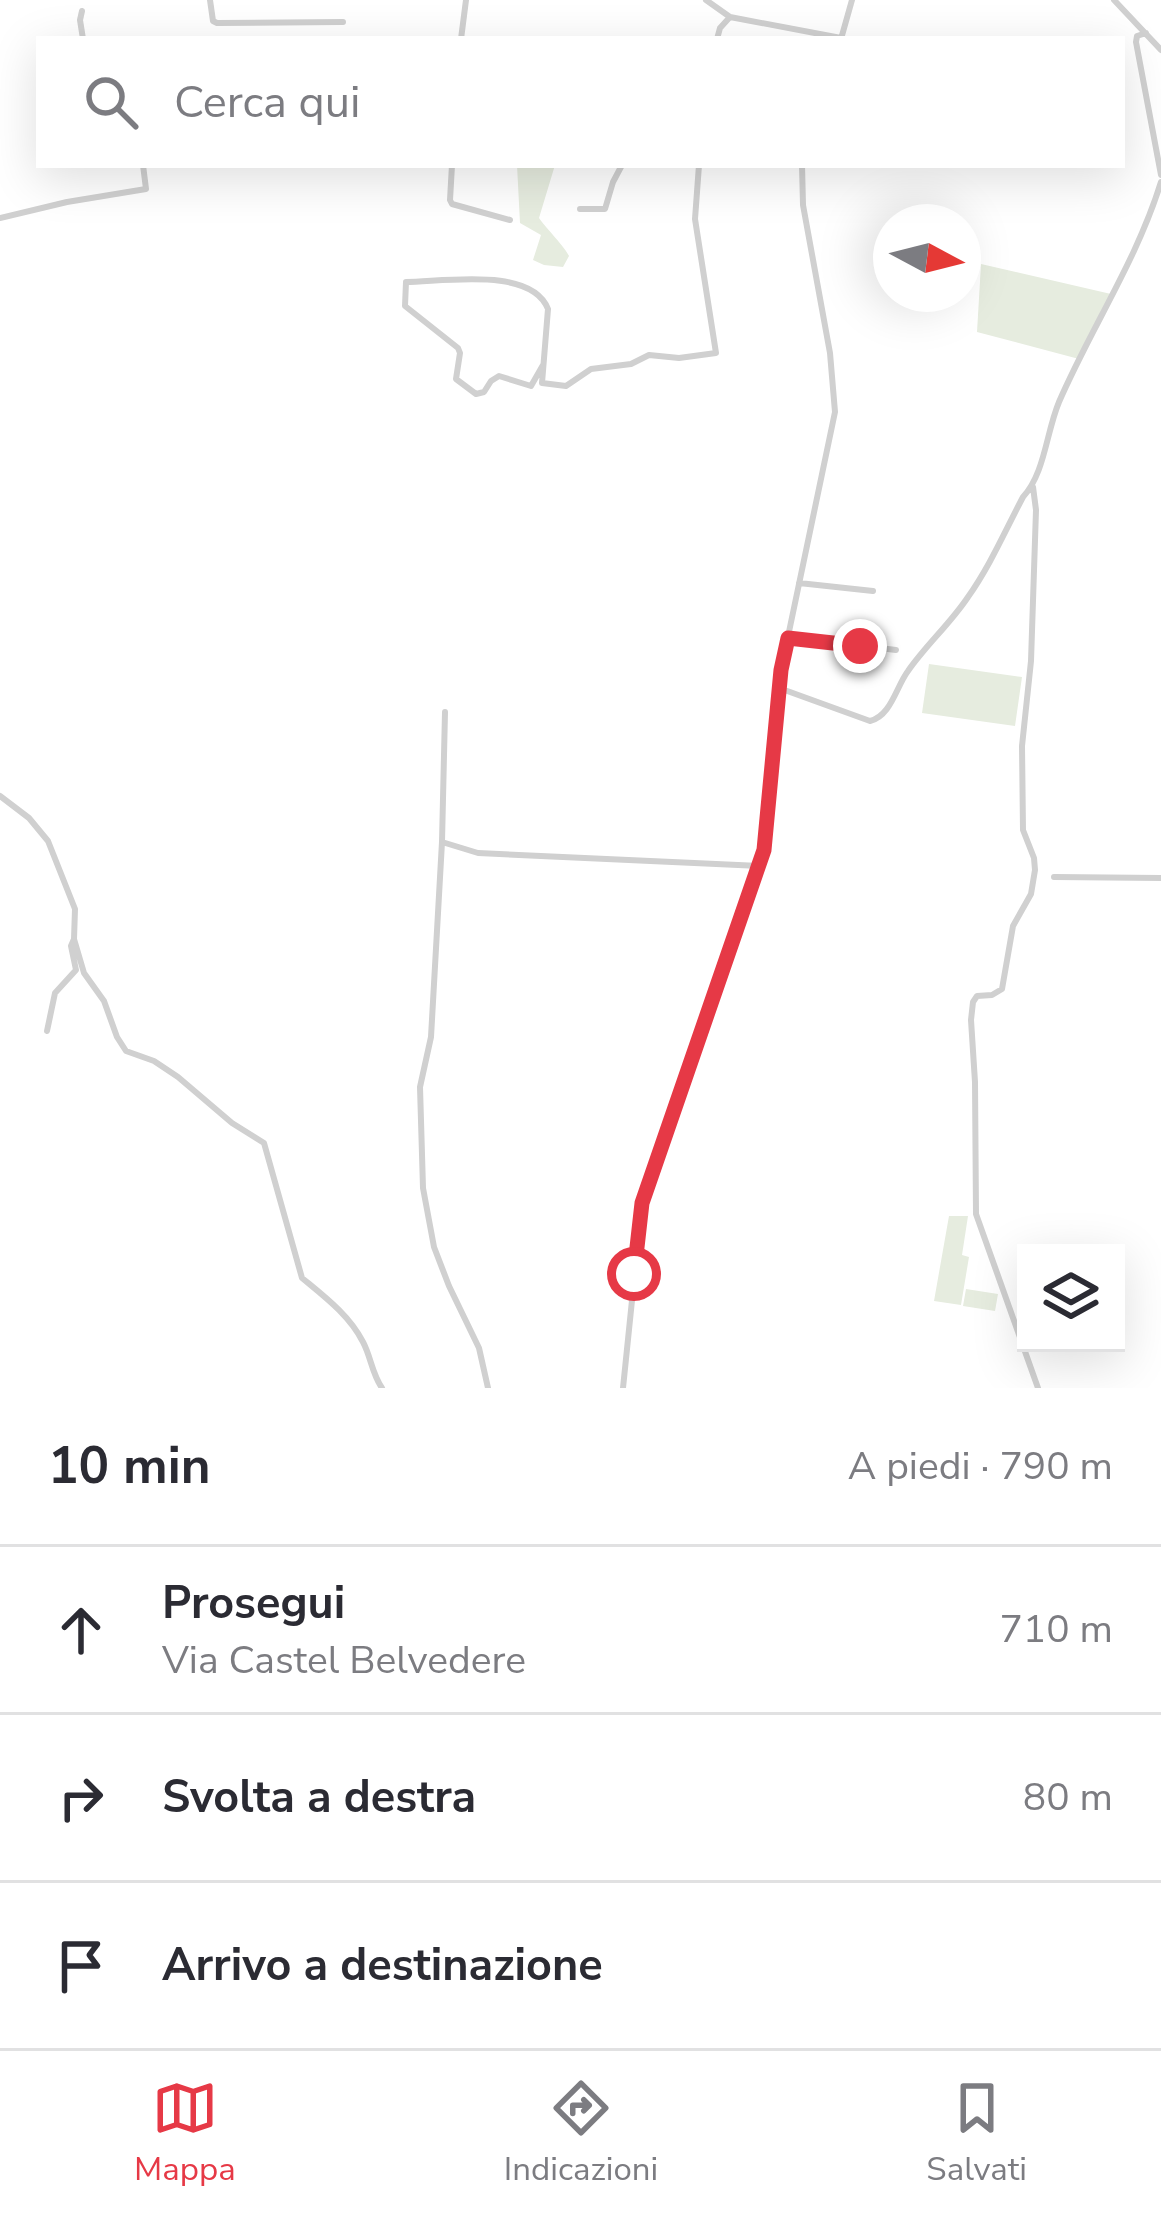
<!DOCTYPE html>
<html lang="it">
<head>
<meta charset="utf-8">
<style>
  body { margin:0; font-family:"Nunito Sans",sans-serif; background:#f7f7f7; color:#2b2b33 }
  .controls { position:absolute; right:36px; bottom:36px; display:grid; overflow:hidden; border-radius:0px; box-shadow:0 12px 48px #0002 }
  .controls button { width:108px; height:108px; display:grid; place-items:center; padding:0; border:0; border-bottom:3px solid #e1e1e2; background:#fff; color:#2b2b33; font:60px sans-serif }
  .compass { position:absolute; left:873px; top:204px; width:108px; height:108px; border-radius:50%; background:#fff; box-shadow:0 12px 48px #0002; rotate:97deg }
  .stop { position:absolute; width:36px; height:36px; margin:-27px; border:9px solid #e63946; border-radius:50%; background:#fff }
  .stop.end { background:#e63946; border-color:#fff; box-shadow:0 3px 12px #0008 }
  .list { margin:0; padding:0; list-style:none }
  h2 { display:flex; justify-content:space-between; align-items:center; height:156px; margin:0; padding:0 48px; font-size:51px }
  h2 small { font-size:39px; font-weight:400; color:#7c7c81 }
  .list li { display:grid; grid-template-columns:78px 1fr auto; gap:36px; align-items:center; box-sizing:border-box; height:168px; padding:0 48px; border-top:3px solid #e1e1e2 }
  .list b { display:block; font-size:45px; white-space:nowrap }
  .list p { margin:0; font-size:39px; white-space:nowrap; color:#7c7c81 }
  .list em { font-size:39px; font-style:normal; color:#7c7c81 }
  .icon { flex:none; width:66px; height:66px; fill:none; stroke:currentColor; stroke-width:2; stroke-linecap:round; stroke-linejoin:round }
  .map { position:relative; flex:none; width:1161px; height:1388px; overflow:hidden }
  .search { position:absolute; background:#fff; box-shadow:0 12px 48px #0002; left:36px; right:36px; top:36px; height:132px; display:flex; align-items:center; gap:30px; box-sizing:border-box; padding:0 42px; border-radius:0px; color:#7c7c81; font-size:45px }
  .sheet { height:660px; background:#fff }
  nav { display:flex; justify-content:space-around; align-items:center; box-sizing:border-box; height:168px; border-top:3px solid #e1e1e2; background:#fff; font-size:33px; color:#7c7c81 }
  nav a { display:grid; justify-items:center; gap:6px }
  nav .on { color:#e63946 }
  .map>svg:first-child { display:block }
  .green { fill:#e6ecdf }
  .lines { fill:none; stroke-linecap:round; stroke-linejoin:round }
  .minor { stroke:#d0d0d0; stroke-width:6 }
  .route { stroke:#e63946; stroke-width:15 }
</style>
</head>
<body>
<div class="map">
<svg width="1161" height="1388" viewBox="0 0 1161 1388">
  <rect width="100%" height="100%" fill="#fff"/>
  <path class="green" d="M517 165H555L539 218C546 228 565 247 569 256L563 267 544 265 533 260 541 235 520 223Z
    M981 264 1111 294 1079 359 977 332Z
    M929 664 1022 677 1015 726 922 713Z
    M949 1216H968L962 1255 969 1257 961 1305 934 1301Z
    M966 1289 998 1294 995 1311 963 1306Z"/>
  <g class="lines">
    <path class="minor" d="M210 0 213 21 217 23 343 22
      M706 0 730 17
      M1114 0 1161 50
      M82 11 80 20 83 39
      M1146 33 1137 36 1136 42 1161 175
      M461 39 466 0
      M717 39 720 28 730 17 841 38
      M841 39 852 0
      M452 165 450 200 452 204 510 220
      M580 209H605L613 182 622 165
      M0 218 67 202 146 189 143 165
      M543 365 531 386 499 376 491 381 484 392 476 394 456 379 460 353 458 348 405 306 406 282C442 282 531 266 548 309L542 383 566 386 591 369 631 364 649 355 679 358 716 353 695 219 699 165
      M1033 487 1036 510 1031 661 1022 746 1023 830 1034 858 1035 870 1031 894 1013 926 1002 989 992 995 977 996 973 1002 971 1020 975 1082 976 1214 1038 1388
      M799 583 873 591
      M788 637 896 650
      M779 688 870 721C891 716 896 687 908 671 926 645 950 624 968 597 990 566 1005 531 1023 497 1045 473 1046 433 1059 402 1091 328 1137 260 1161 182
      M445 712 442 842 431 1037 420 1087 423 1188 434 1247 449 1286 479 1348 488 1388
      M0 796 29 818 48 841 75 909 74 939 84 973 104 1001 117 1037 126 1051 154 1061 178 1077 232 1123 264 1143 302 1278C325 1297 349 1315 363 1342 371 1357 372 1374 382 1388
      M442 842 478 853 760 866
      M1054 877 1161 878
      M47 1031 55 993 76 970 71 946 74 939
      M623 1388 642 1203 764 850 781 670 835 412 830 353 803 205 802 165"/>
  </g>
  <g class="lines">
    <path class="route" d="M634 1274 642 1203 764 850 781 670 788 638 860 646"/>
  </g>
</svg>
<div class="controls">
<button><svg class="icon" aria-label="layers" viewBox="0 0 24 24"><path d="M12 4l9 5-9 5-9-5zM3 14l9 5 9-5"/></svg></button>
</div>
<svg class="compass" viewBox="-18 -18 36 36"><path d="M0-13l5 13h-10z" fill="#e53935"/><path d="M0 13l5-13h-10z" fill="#7c7c81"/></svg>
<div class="stop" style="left:634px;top:1274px"></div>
<div class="stop end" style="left:860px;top:646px"></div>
<div class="search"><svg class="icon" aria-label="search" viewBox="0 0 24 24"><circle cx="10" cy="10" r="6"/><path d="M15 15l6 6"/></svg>Cerca qui</div>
</div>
<section class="sheet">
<h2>10 min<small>A piedi · 790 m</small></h2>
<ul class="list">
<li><svg class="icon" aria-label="ahead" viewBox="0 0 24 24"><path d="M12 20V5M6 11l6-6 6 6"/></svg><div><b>Prosegui</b><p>Via Castel Belvedere</p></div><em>710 m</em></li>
<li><svg class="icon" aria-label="right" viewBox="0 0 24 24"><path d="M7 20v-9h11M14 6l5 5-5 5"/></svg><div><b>Svolta a destra</b></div><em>80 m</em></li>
<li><svg class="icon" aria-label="arrive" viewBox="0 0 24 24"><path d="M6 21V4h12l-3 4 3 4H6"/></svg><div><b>Arrivo a destinazione</b></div></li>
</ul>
</section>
<nav>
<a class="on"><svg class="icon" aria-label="map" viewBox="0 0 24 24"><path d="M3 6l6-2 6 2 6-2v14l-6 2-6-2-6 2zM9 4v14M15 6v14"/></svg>Mappa</a>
<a><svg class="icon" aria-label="directions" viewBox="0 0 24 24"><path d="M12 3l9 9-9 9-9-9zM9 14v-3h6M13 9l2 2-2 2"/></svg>Indicazioni</a>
<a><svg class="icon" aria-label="saved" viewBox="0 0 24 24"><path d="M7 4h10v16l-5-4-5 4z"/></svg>Salvati</a>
</nav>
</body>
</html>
